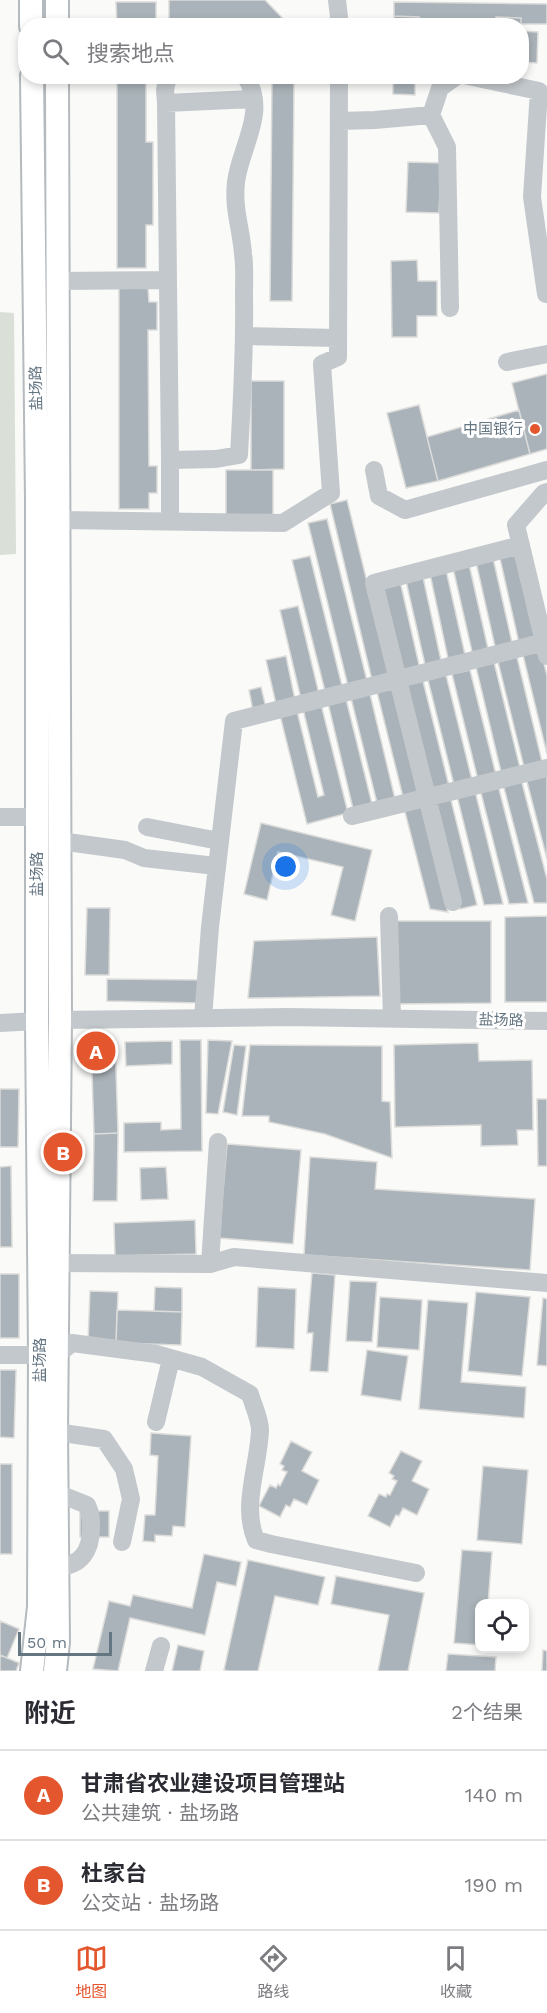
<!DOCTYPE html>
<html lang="zh">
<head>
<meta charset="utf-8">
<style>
  body { margin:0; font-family:"Work Sans","Noto Sans SC",sans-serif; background:#f2f2f3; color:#2b2b33 }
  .controls { position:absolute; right:18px; bottom:18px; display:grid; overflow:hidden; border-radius:12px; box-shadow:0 3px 9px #0003 }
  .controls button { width:54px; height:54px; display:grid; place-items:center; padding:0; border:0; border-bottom:2px solid #e1e1e2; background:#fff; color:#2b2b33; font:30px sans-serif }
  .scale { position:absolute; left:18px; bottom:15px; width:94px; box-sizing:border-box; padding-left:6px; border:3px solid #657683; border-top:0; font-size:16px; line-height:21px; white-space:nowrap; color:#657683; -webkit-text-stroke:4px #fff; paint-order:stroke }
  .you { position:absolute; left:286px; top:867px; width:21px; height:21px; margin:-15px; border:4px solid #fff; border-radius:50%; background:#1a73e8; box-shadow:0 0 0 9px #1a73e833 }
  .badge { display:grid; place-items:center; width:39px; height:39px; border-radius:50%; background:#e4572e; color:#fff; font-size:20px; font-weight:700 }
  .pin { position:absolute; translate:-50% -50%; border:3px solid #fff; box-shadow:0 2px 6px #0006 }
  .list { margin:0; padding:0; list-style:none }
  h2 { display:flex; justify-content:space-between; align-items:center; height:78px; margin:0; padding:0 24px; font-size:26px }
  h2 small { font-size:20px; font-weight:400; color:#7c7c81 }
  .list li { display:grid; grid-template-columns:39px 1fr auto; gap:18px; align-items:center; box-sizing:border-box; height:90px; padding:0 24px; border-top:2px solid #e1e1e2 }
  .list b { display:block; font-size:22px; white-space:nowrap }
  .list p { margin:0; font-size:20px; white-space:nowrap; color:#7c7c81 }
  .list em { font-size:20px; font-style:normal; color:#7c7c81 }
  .icon { flex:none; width:33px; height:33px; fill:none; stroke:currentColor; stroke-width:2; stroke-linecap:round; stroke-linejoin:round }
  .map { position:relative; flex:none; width:547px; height:1671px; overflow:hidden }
  .search { position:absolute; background:#fff; box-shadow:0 3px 9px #0003; left:18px; right:18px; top:18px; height:66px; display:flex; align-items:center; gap:15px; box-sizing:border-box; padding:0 21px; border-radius:24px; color:#7c7c81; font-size:22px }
  .sheet { height:258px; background:#fff }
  nav { display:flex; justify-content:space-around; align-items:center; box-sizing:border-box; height:84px; border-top:2px solid #e1e1e2; background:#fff; font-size:16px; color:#7c7c81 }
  nav a { display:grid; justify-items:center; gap:3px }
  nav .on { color:#e4572e }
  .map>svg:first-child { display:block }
  .green { fill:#dadfd7 }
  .building { fill:#aab3b9; stroke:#dcdcda; stroke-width:1.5 }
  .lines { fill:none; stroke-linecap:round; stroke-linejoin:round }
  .major-casing { stroke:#b5babe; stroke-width:26 }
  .minor { stroke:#c3c8cc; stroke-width:18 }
  .major { stroke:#fff; stroke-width:22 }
  .poi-dot { fill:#e4572e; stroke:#fff; stroke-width:2 }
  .labels { text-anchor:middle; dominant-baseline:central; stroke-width:6; stroke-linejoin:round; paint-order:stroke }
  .street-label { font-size:15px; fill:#657683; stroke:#fff }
  .poi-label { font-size:15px; fill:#657683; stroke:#fff; text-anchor:end }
</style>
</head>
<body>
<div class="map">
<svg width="547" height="1671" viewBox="0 0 547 1671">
  <rect width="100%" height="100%" fill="#fafaf8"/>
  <path class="green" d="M0 312 14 313 16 554 0 555Z"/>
  <path class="building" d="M169 0H265L290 26H169Z
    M116 2H156V26H117Z
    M394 2 547 4V24H521V18L496 17V26H419V17L394 16Z
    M394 16 419 17V26H394Z
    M496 17 521 18V26H496Z
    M522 31 538 32 537 63 522 62Z
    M117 76H146V142H153V225H146V268H117Z
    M393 76H415V95L393 94Z
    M272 82H294L292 301H270Z
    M408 162 441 163 439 213 406 212Z
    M417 260 418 281H437V316H417V337H392L391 261Z
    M119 288H148L149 302H157V330H148L149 466H157V493H149V509H119Z
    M547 374V449L530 454 512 383Z
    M251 381H284V469L251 470Z
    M419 405 438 481 406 488 387 413Z
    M519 410 530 454 438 481 427 437Z
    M226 470H273V516H226Z
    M347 500 390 676 372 680 330 504Z
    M327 519 367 681 348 686 308 523Z
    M516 551 535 639 519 643 499 554Z
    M310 556 342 686 325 691 292 560Z
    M493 558 513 647 496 651 476 562Z
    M469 564 489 653 473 656 453 568Z
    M446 570 466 659 449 663 430 574Z
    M423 577 442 665 426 669 406 581Z
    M400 581 420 669 403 673 383 585Z
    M298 606 319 694 301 699 280 610Z
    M541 651 547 676V754L523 655Z
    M286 656 295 700 276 704 266 660Z
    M517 657 543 766 525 771 498 662Z
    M494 662 521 772 502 776 476 667Z
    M470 670 497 779 479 784 452 674Z
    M446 675 473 784 455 789 428 680Z
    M423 681 450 790 432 795 405 685Z
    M261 687 266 708 253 711 249 690Z
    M395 687 422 796 404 801 377 692Z
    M370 694 396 803 378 807 351 698Z
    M346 699 373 808 354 813 328 703Z
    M321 704 348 813 307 824 280 715 297 711 318 797 324 795 303 709Z
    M547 775V859L526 778Z
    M521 779 547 879V903H534L503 784Z
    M498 785 528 903 509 904 480 789Z
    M475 791 503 904 484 905 457 796Z
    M450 796 477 905 460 909 433 801Z
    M423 804 448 912 430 909 404 808Z
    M261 823 372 850 355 921 331 915 343 867 278 852 267 900 244 894Z
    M87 908H110L109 975H85Z
    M547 916V1002H505V917Z
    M395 921H491V1003L395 1004Z
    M377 937 380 996 248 998 254 941Z
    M107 979 201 980V1003L107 1001Z
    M115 1040 118 1133 94 1134 91 1041Z
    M180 1040H201L202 1151 124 1152V1123L161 1122V1130L181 1129Z
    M208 1040 232 1041 218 1114 206 1113Z
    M172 1041V1064L126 1066 125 1042Z
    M478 1043 479 1061 532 1060 533 1130H517L518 1145 481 1146V1125L395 1127 394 1045Z
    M234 1045 246 1046 237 1115 223 1112Z
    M250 1045 382 1046V1101L390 1102 392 1158 325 1134 269 1122V1116H242Z
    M0 1089H19L18 1147H0Z
    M537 1099H547V1166H538Z
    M118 1133 117 1201H93L94 1134Z
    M227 1144 301 1150 293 1244 219 1238Z
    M310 1157 377 1162 375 1189 535 1199 530 1270 304 1255Z
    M11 1166 12 1247H0V1167Z
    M166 1167 168 1199 141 1200 140 1168Z
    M195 1220 196 1254 115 1256 114 1223Z
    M312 1273 335 1275 328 1372 310 1371 313 1333H307Z
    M0 1274H19V1338H0Z
    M350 1281 377 1282 372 1342 346 1341Z
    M155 1287 182 1288V1312L154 1311Z
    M258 1287 296 1289 294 1349 256 1347Z
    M90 1291 118 1292 116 1343 88 1342Z
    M476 1292 530 1297 522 1376 468 1371Z
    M380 1297 422 1300 419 1350 377 1347Z
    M543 1298 547 1299V1366L537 1365Z
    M428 1300 468 1303 461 1382 526 1387 524 1418 419 1409Z
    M117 1310 182 1312 181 1345 116 1343Z
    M367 1350 408 1356 401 1401 361 1395Z
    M0 1370H16L14 1438 0 1437Z
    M151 1433 191 1436 185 1527 173 1526 172 1536 155 1535V1542L143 1541 145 1515H155L158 1456 150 1455Z
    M291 1441 312 1452 302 1471 319 1480 307 1505 294 1499 290 1507 286 1505 280 1517 259 1506 270 1485 276 1488 278 1484 280 1486 287 1472 282 1470 284 1466 280 1464Z
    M401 1451 422 1461 412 1481 429 1489 417 1515 403 1508 399 1516 396 1515 390 1527 368 1516 379 1494 386 1497 387 1494 390 1495 397 1481 392 1479 394 1476 389 1473Z
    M0 1464H12V1554H0Z
    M483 1466 528 1470 522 1544 477 1540Z
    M80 1511H109V1537H80Z
    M462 1550 492 1552 488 1604H480V1645L454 1643Z
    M204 1554 241 1562 236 1586 217 1582 205 1635 130 1618 118 1671 93 1669 109 1601 130 1606 133 1595 192 1608Z
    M248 1560 325 1577 318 1605 275 1596 258 1671H229L224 1670Z
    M336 1576 424 1593 408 1671H378L389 1615 331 1604Z
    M0 1621 19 1629 7 1658 0 1655Z
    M178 1645 204 1651 200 1671H172Z
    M543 1650 547 1651V1671H542Z
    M448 1654 496 1657 495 1671H446Z
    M0 1655 19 1663 16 1671H0Z"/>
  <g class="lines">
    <g class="major-casing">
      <path id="major" d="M31 0V26
        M57 26V0
        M32 76 37 498V1021L40 1355 39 1607 32 1671
        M55 1671 58 1642 56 1432 60 1020 57 76"/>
    </g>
    <path class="minor" d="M337 0 340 26
      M245 76C269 111 240 147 236 182 233 210 241 227 243 254 245 267 244 282 244 295 245 349 242 402 239 455L216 459 170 460 166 103 253 99
      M468 76 539 91 532 197 546 294
      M166 103 165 90 168 76
      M339 121 375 120 431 115
      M58 281 168 280
      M450 308 447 147 431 115 440 88 457 76
      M245 336 338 338
      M507 362 547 354
      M170 460V522
      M374 470 379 496 405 510 547 470
      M59 520 283 523 331 493 322 364 338 357 339 76
      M544 642 516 525 544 493 547 492
      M352 816 547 768
      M0 817H37
      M147 827 219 841
      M60 841 125 850 144 858 216 866
      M453 902 374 583 521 545
      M389 916 392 1019
      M203 1018 210 927 234 721 544 642 547 656
      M60 1020 288 1017 547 1021
      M0 1023 37 1021
      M58 1263 210 1264 234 1257 547 1283
      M210 1264 218 1142
      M0 1355H57L72 1343 156 1354 202 1367 250 1394C253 1405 260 1419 260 1430 259 1465 241 1506 256 1540L271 1544 416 1573
      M156 1422 171 1359
      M56 1432 104 1439 124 1469 131 1499 122 1542
      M57 1493 87 1505C91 1513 91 1520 91 1528 91 1551 81 1566 57 1567
      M154 1671 161 1646"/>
    <use href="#major" class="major"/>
  </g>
  <circle class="poi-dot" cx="535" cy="429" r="6"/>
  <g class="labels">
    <g class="street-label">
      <text transform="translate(36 388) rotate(-91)">盐场路</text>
      <text transform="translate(37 874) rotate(-90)">盐场路</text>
      <text transform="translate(501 1020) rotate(1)">盐场路</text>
      <text transform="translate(40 1360) rotate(-90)">盐场路</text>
    </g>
    <g class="poi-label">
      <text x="523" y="429">中国银行</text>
    </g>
  </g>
</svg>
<div class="controls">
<button><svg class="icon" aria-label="locate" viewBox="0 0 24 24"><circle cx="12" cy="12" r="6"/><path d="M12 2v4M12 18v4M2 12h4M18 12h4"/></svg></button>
</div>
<div class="scale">50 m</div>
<div class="you"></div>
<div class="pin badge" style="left:96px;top:1051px">A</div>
<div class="pin badge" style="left:63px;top:1152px">B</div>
<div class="search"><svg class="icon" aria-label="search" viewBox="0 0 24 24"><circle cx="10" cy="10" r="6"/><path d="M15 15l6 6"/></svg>搜索地点</div>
</div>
<section class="sheet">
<h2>附近<small>2个结果</small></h2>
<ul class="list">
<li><span class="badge">A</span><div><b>甘肃省农业建设项目管理站</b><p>公共建筑 · 盐场路</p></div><em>140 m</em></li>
<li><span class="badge">B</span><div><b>杜家台</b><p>公交站 · 盐场路</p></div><em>190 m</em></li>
</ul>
</section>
<nav>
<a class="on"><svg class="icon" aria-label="map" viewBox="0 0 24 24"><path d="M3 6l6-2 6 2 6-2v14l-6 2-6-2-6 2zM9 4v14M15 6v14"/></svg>地图</a>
<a><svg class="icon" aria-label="directions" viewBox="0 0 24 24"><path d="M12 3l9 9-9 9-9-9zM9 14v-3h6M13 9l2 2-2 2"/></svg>路线</a>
<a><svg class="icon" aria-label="saved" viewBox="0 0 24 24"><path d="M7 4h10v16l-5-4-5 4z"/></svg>收藏</a>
</nav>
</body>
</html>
